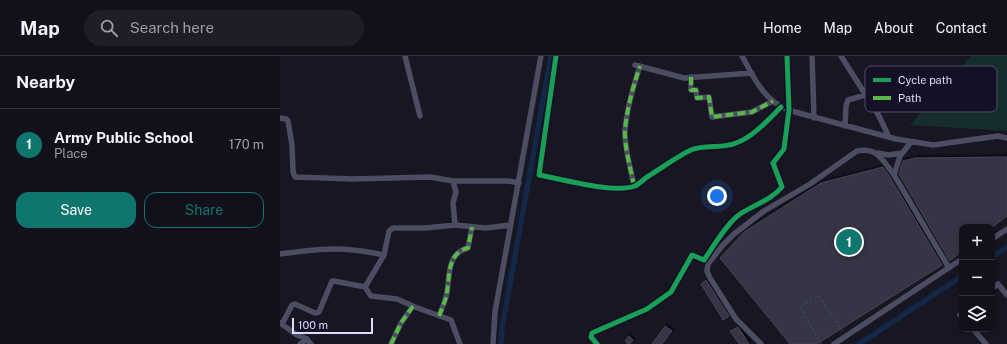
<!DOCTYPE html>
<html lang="en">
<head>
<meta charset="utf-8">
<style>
  body { margin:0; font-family:"Public Sans",sans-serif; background:#1f1e27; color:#f1f3f6 }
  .controls { position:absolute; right:12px; bottom:12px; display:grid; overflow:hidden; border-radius:8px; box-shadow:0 2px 10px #0003 }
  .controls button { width:36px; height:36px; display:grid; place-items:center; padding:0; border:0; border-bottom:1px solid #313039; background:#12101a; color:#f1f3f6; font:20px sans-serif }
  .scale { position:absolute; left:12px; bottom:10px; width:81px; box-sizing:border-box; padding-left:4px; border:2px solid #dcdafd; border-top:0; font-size:11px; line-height:14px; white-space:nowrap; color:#dcdafd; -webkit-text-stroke:3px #141127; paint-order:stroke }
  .you { position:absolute; left:437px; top:140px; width:14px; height:14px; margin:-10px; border:3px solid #fff; border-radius:50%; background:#1a73e8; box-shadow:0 0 0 6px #1a73e833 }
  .badge { display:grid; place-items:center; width:26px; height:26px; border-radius:50%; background:#0f766e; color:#fff; font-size:13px; font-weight:700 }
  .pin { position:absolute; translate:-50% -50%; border:2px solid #fff; box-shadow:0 1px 4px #0006 }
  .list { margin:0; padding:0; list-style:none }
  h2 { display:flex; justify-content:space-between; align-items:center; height:52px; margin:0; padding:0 16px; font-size:17px }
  h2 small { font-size:13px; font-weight:400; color:#9c9da2 }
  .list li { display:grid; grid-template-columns:26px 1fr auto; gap:12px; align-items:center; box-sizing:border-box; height:72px; padding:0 16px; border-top:1px solid #313039 }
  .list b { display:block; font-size:15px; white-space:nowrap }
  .list p { margin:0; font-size:13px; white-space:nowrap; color:#9c9da2 }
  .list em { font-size:13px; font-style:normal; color:#9c9da2 }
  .actions { display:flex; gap:8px; padding:12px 16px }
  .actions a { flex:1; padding:9px 0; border:1px solid #0f766e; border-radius:12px; text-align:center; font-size:14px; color:#0f766e }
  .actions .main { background:#0f766e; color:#fff }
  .icon { flex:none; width:22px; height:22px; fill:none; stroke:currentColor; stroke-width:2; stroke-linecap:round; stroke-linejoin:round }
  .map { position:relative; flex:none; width:727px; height:288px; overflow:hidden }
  header { display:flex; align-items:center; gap:24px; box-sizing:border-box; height:56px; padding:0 20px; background:#12101a; border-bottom:1px solid #313039 }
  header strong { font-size:19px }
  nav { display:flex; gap:22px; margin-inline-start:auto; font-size:14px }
  .search { width:280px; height:36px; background:#1f1e27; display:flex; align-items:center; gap:10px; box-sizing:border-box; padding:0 14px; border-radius:22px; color:#9c9da2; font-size:15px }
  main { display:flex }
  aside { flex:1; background:#12101a }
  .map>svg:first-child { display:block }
  .green { fill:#152d2d }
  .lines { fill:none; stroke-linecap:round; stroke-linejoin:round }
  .canal { stroke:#132747; stroke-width:5.5 }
  .building { fill:#363444; stroke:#454255; filter:url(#shadow) }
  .path { stroke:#46525e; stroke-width:1; stroke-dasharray:2 3; stroke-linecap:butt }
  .minor { stroke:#4c4c62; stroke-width:5.5 }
  .quiet { stroke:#58b947; stroke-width:4; stroke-dasharray:8 4; stroke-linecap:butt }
  .cycleway-casing { stroke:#141127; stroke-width:8 }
  .cycleway { stroke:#1a9f57; stroke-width:5 }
  .key { fill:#141127; stroke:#504d67; stroke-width:1 }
  .key-label { font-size:11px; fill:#dcdafd }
</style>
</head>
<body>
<header>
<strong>Map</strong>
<div class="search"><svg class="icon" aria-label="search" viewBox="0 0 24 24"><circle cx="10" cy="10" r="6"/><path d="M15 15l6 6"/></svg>Search here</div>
<nav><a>Home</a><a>Map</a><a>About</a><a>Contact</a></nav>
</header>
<main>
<aside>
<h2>Nearby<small></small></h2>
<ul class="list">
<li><span class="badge">1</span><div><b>Army Public School</b><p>Place</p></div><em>170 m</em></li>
</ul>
<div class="actions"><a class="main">Save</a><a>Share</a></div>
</aside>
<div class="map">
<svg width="727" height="288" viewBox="0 0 727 288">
  <defs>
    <filter id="shadow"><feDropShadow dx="2" dy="-2" stdDeviation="1" flood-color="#0009"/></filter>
  </defs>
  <rect width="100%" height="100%" fill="#181622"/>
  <path class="green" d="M691 0H727V75L630 69Z"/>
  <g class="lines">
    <path class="canal" d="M712 201 727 191
      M221 288 222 272 271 0
      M579 288 682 220"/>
  </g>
  <path class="building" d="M727 101V160L713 171H682V195L670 205 619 118 623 105 635 102Z
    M603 111 610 121 662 209 537 288H510L440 202 464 176 541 127Z
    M426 224 449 260 443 264 421 228Z
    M385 270 392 275 382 288H372Z
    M458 271 469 288H459L450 275Z
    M349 280 353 284 350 288H348L345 285Z"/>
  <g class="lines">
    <path class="path" d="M541 288 520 250 539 240 563 276"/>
    <path class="minor" d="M125 0 140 60
      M276 0 259 119C281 123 335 138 355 130 359 128 363 124 367 121 382 112 396 101 411 94 425 88 442 93 456 87 473 81 489 63 501 51
      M462 0C472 18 481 39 500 50 505 53 510 54 515 56L616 83 653 89 718 80 727 82
      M532 0 534 62
      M561 0 599 60 609 81
      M355 9 404 22 472 17
      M411 21V34H416L417 42 429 41 432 61 472 56 493 45
      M0 62 6 63 8 65 12 89 13 116 15 121 73 123 150 121 173 125H229L239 127
      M565 70 566 50 568 44 585 39 616 20
      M631 86 620 100 614 119 669 212
      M598 97 608 99 622 97
      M173 125 176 136 173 147 175 169
      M354 130C351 114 344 90 345 74 347 52 353 31 360 10
      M712 183 727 173
      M0 198C24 195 49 191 73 194 83 195 94 197 104 199L109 175 113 172H145L175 169 206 172 231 169
      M85 231 91 240 117 243 135 251 171 264 180 288
      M712 233 718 228 727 239
      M682 258 680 259 682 261
      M159 260C162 252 166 244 167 236 170 219 167 197 188 192L192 171
      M0 267 17 279 25 282 31 288
      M2 268 12 249 15 248 35 257 39 256 52 225H54L85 231 104 199
      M693 273 706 288
      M20 288 27 283
      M111 288 121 267 133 250
      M213 288 215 256 261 0
      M317 288 311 281 312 277 367 253 391 236 412 199 424 204C433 191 447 167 460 158 474 149 491 144 502 131L493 107 504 93 509 54 507 0
      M481 288 456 263 430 222 427 215 428 208 442 190 454 178 484 155 530 128 577 95C598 91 603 105 614 119
      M554 288 682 203"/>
    <path class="quiet" d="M411 21V34H416L417 42 429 41 432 61 472 56 493 45
      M354 130C351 114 344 90 345 74 347 52 353 31 360 10
      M159 260C162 252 166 244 167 236 170 219 167 197 188 192L192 171
      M111 288 121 267 133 250"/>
    <g class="cycleway-casing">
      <path id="cycleway" d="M276 0 259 119C281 123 335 138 355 130 359 128 363 124 367 121 382 112 396 101 411 94 425 88 442 93 456 87 473 81 489 63 501 51
        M317 288 311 281 312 277 367 253 391 236 412 199 424 204C433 191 447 167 460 158 474 149 491 144 502 131L493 107 504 93 509 54 507 0"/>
    </g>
    <use href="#cycleway" class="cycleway"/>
  </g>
  <rect x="585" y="10" width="132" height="46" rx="6" class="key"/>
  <rect x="593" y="22" width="18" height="4" fill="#1a9f57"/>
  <rect x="593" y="40" width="18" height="4" fill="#58b947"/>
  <g class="key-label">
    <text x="618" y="28">Cycle path</text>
    <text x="618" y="46">Path</text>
  </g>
</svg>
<div class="controls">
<button>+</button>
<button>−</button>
<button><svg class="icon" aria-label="layers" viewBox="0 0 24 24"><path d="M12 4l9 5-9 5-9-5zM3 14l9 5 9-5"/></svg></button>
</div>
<div class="scale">100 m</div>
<div class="you"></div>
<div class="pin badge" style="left:569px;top:186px">1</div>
</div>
</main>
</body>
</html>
